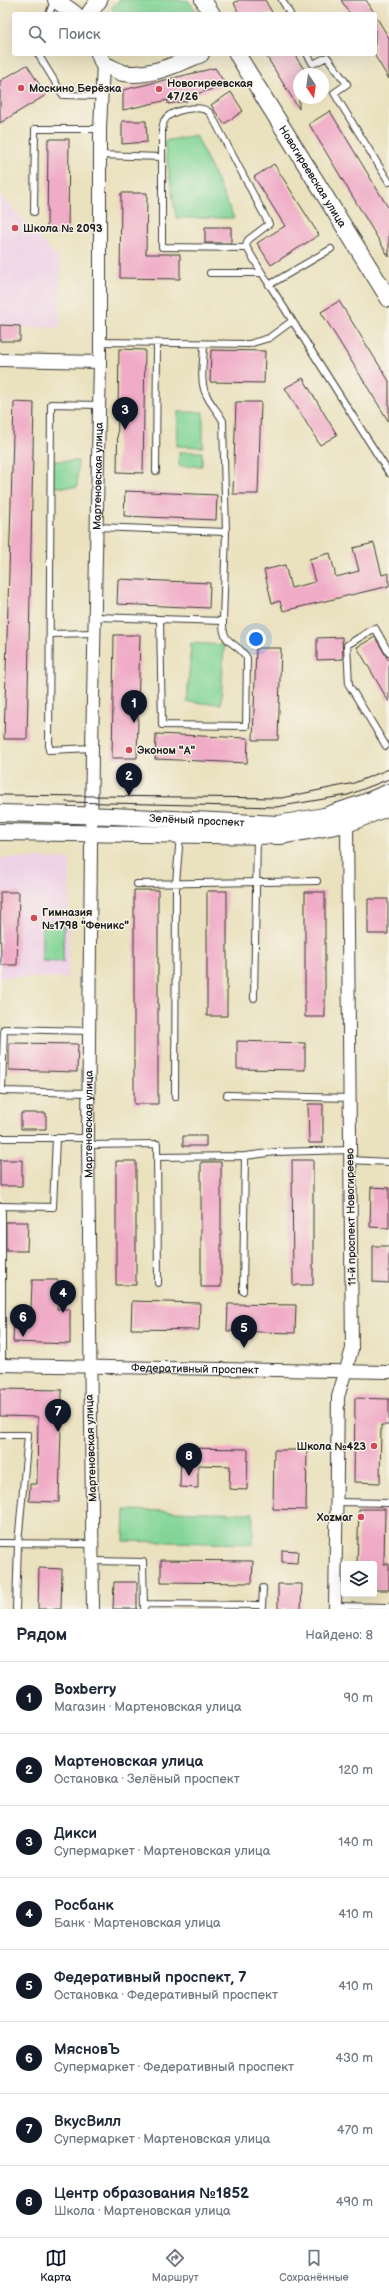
<!DOCTYPE html>
<html lang="ru">
<head>
<meta charset="utf-8">
<style>
  body { margin:0; font-family:"Balsamiq Sans",sans-serif; background:#f6f6f7; color:#1f2937 }
  .controls { position:absolute; right:12px; bottom:12px; display:grid; overflow:hidden; border-radius:4px; box-shadow:0 4px 16px #0002 }
  .controls button { width:36px; height:36px; display:grid; place-items:center; padding:0; border:0; border-bottom:1px solid #e0e1e3; background:#fff; color:#1f2937; font:20px sans-serif }
  .compass { position:absolute; left:293px; top:68px; width:36px; height:36px; border-radius:50%; background:#fff; box-shadow:0 4px 16px #0002; rotate:167deg }
  .you { position:absolute; left:256px; top:639px; width:14px; height:14px; margin:-10px; border:3px solid #fff; border-radius:50%; background:#1a73e8; box-shadow:0 0 0 6px #1a73e833 }
  .badge { display:grid; place-items:center; width:26px; height:26px; border-radius:50%; background:#111827; color:#fff; font-size:13px; font-weight:700 }
  .pin { position:absolute; translate:-50% -33px; filter:drop-shadow(0 1px 2px #0008) }
  .pin::after { content:''; position:absolute; top:21px; width:14px; height:12px; background:inherit; clip-path:polygon(0 0,100% 0,50% 100%) }
  .list { margin:0; padding:0; list-style:none }
  h2 { display:flex; justify-content:space-between; align-items:center; height:52px; margin:0; padding:0 16px; font-size:17px }
  h2 small { font-size:13px; font-weight:400; color:#747a83 }
  .list li { display:grid; grid-template-columns:26px 1fr auto; gap:12px; align-items:center; box-sizing:border-box; height:72px; padding:0 16px; border-top:1px solid #e0e1e3 }
  .list b { display:block; font-size:15px; white-space:nowrap }
  .list p { margin:0; font-size:13px; white-space:nowrap; color:#747a83 }
  .list em { font-size:13px; font-style:normal; color:#747a83 }
  .icon { flex:none; width:22px; height:22px; fill:none; stroke:currentColor; stroke-width:2; stroke-linecap:round; stroke-linejoin:round }
  .map { position:relative; flex:none; width:389px; height:1609px; overflow:hidden }
  .search { position:absolute; background:#fff; box-shadow:0 4px 16px #0002; left:12px; right:12px; top:12px; height:44px; display:flex; align-items:center; gap:10px; box-sizing:border-box; padding:0 14px; border-radius:4px; color:#747a83; font-size:15px }
  .sheet { height:628px; background:#fff }
  nav { display:flex; justify-content:space-around; align-items:center; box-sizing:border-box; height:56px; border-top:1px solid #e0e1e3; background:#fff; font-size:11px; color:#747a83 }
  nav a { display:grid; justify-items:center; gap:2px }
  nav .on { color:#111827 }
  .map>svg:first-child { display:block }
  .built { fill:#eed0e7 }
  .green { fill:#82d597; stroke:#4f785a }
  .building { fill:#f0acc7 }
  .lines { fill:none; stroke-linecap:round; stroke-linejoin:round }
  .lane-casing { stroke:#3b3a34; stroke-width:8 }
  .street-casing { stroke:#3b3a34; stroke-width:14 }
  .secondary-casing { stroke:#3b3a34; stroke-width:18 }
  .lane { stroke:#fff; stroke-width:6 }
  .street { stroke:#fff; stroke-width:12 }
  .secondary { stroke:#fff; stroke-width:16 }
  .tram { stroke:#1c1c1c; stroke-width:1 }
  .poi-dot { fill:#d1495b; stroke:#f7f3e8; stroke-width:1.5 }
  .labels { text-anchor:middle; dominant-baseline:central; stroke-width:3; stroke-linejoin:round; paint-order:stroke }
  .poi-label { font-size:11px; font-weight:bold; fill:#1c1c1c; stroke:#f7f3e8; text-anchor:start }
  .street-label { font-size:11px; fill:#1c1c1c; stroke:#f7f3e8 }
</style>
</head>
<body>
<div class="map">
<svg width="389" height="1609" viewBox="0 0 389 1609">
  <rect width="100%" height="100%" fill="#f7f3e8"/>
  <filter id="ink" filterUnits="userSpaceOnUse"><feTurbulence type="fractalNoise" baseFrequency=".025" numOctaves="2"/><feDisplacementMap in="SourceGraphic" scale="8" xChannelSelector="R" yChannelSelector="G"/><feConvolveMatrix kernelMatrix="1 2 1 2 8 2 1 2 1" color-interpolation-filters="sRGB"/></filter>
  <filter id="wash" filterUnits="userSpaceOnUse"><feTurbulence type="fractalNoise" baseFrequency=".012" numOctaves="4" result="noise"/><feDisplacementMap in="SourceGraphic" scale="16" xChannelSelector="R" yChannelSelector="G"/><feGaussianBlur stdDeviation="0.9" result="paint"/><feColorMatrix in="noise" values="0 0 0 0 0 0 0 0 0 0 0 0 0 0 0 0 0 1.4 0 .05"/><feComposite in="paint" operator="in"/></filter>
  <g filter="url(#wash)">
    <rect width="100%" height="100%" fill="#eae1be"/>
    <path class="built" d="M0 195 61 262 59 328 0 327Z
      M0 858 70 859 68 978 0 977Z"/>
    <path class="green" d="M119 0H188L198 14H112L113 6Z
      M196 135 234 218H176L164 141Z
      M178 412H203V447L177 446Z
      M179 452H202V466H179Z
      M51 461H78L77 487H51Z
      M191 643 224 645 221 704 187 702Z
      M42 925 64 926 63 962 42 961Z
      M125 1510 253 1513V1544L124 1541Z"/>
    <g id="blocks">
      <path class="building" d="M239 0H265L273 14H239L234 3Z
        M341 0H366L375 14H350Z
        M375 15 389 38V79L375 56Z
        M265 54H294L307 74H299V109Z
        M27 65 46 95 0 123V81Z
        M215 68 226 85 186 97 187 101 168 104V100L123 110V90Z
        M231 92 243 111 224 124 211 105Z
        M330 111 389 209V257L309 124Z
        M122 121H146L147 142 122 144Z
        M48 139H69L68 232 47 231Z
        M274 164 319 235 271 265 257 243 285 226 254 177Z
        M121 193H147L146 254H180V279L120 278Z
        M205 227H231V243H205Z
        M339 301 389 381V422L321 312Z
        M0 325 20 326V341H0Z
        M119 349 145 350 143 473 117 472Z
        M211 350 265 351 264 383 210 382Z
        M303 378 337 435 320 445 285 388Z
        M14 402 34 403 27 739H4Z
        M236 402H261L258 494H233Z
        M125 491 217 495 216 520 124 516Z
        M374 543 382 575 389 573V586L283 611 280 601 272 603 264 570 285 565 291 588 315 582 309 559 330 553 336 577 359 571 353 548Z
        M118 579 210 583 209 608 117 604Z
        M114 635H140L137 758H112Z
        M342 637 343 659 317 660V638Z
        M375 637 389 661V702L357 647Z
        M256 648H281L278 740H253Z
        M156 734 248 738 247 763 155 759Z
        M134 890H158V1104H134Z
        M207 891H227V1016H207Z
        M0 892H19L17 965H1Z
        M305 892H325V1017H305Z
        M368 899H388V934H368Z
        M237 1041 305 1043V1070L237 1069Z
        M9 1043 78 1044 77 1072 9 1070Z
        M308 1104H323V1143H309Z
        M21 1113H46V1129H21Z
        M183 1136H206V1146H183Z
        M0 1160H22V1186H0Z
        M292 1160H313V1285H293Z
        M116 1161H136V1285H116Z
        M201 1162H221V1287H201Z
        M371 1187 389 1188V1228L370 1227Z
        M6 1222H28L27 1251H6Z
        M373 1246H389V1283L373 1282Z
        M32 1280H58L57 1309H70V1344L13 1342 14 1310 31 1311Z
        M132 1301 200 1303 199 1330 131 1329Z
        M228 1304 296 1305 295 1333 227 1331Z
        M0 1389 62 1390 59 1502 29 1501 30 1484H37L38 1417 0 1416Z
        M355 1398 389 1399V1425H381L380 1483 354 1482Z
        M181 1448 248 1449 247 1490 229 1489 230 1466 198 1465V1488L180 1487Z
        M274 1450H307L306 1510 273 1509Z
        M359 1509H385L384 1564H389V1590H374V1564H357Z
        M282 1550 298 1551 297 1563 282 1562Z
        M161 1560 253 1561 252 1583 161 1582Z
        M39 1568 62 1569 61 1609H38Z
        M114 1582H137V1609H113Z
        M278 1584H302L301 1609H278Z"/>
    </g>
  </g>
  <g filter="url(#ink)">
    <use href="#blocks" fill-opacity="0" stroke="#3b3a34" stroke-width="1"/>
    <g class="lines">
      <g class="lane-casing">
        <path id="lane" d="M282 0 290 14
          M49 14 54 1
          M38 54 63 95 101 96
          M307 54 313 64 327 57 347 84 334 93 389 182
          M100 155 162 157
          M34 212 35 129H100
          M247 248 162 247V130C163 127 163 123 164 121 170 110 199 104 209 112 211 113 212 117 214 120L269 224 248 240 246 246 247 248 262 273
          M210 273H262L389 473
          M269 285 331 249
          M100 342 249 344 269 338 292 321
          M204 344C204 358 199 381 206 394 210 404 218 411 223 421L226 532
          M156 471 157 343
          M95 617 223 621 226 532 97 527
          M160 619 162 725 246 726 247 658C237 641 222 646 223 621
          M50 634 95 633
          M386 746 349 685 347 645 375 628 389 653
          M92 748 49 750 51 404 99 405
          M137 884 317 881
          M254 998 257 836
          M89 1093 2 1091 4 1029 90 1031
          M227 1095 350 1098
          M175 1097 176 883 180 835
          M0 1138H88
          M88 1145 157 1144 158 1283
          M157 1157 245 1156
          M350 1160 389 1162
          M0 1206 53 1207 56 1138
          M2 1206V1285
          M0 1285H2V1365
          M243 1291 245 1156 276 1152 350 1150
          M0 1435H28L18 1543 16 1609
          M336 1502 389 1503
          M0 1543 93 1544
          M94 1561 143 1562 144 1609
          M144 1604 262 1605
          M335 1606 389 1607
          M262 1607 263 1588"/>
      </g>
      <g class="street-casing">
        <g id="street">
          <path d="M0 360 100 362"/>
          <path id="s1" d="M0 1365 389 1372"/>
          <path id="s2" d="M93 1609 88 1138 92 748 100 362V129L103 64"/>
          <path d="M335 1609 338 1397 352 1349 347 824"/>
        </g>
      </g>
      <g class="secondary-casing">
        <g id="secondary">
          <path d="M56 0 75 14"/>
          <path d="M203 0 212 14"/>
          <path d="M89 14 99 0"/>
          <path d="M99 54 103 64C109 66 117 71 123 73 149 78 179 63 201 54"/>
          <path id="s3" d="M237 54 389 299"/>
          <path id="s4" d="M0 813 112 816 278 824 324 816 363 803 389 792"/>
          <path d="M0 832 281 836 347 824 389 807"/>
        </g>
      </g>
      <use href="#lane" class="lane"/>
      <use href="#street" class="street"/>
      <use href="#secondary" class="secondary"/>
      <path class="tram" d="M0 795 281 798 354 783 389 769
        M66 802 276 807 348 795 389 779"/>
    </g>
  </g>
  <g class="poi-dot">
    <circle cx="21" cy="88" r="4"/>
    <circle cx="159" cy="89" r="4"/>
    <circle cx="15" cy="228" r="4"/>
    <circle cx="129" cy="750" r="4"/>
    <circle cx="34" cy="918" r="4"/>
    <circle cx="374" cy="1446" r="4"/>
    <circle cx="361" cy="1517" r="4"/>
  </g>
  <g class="labels">
    <g class="poi-label">
      <text x="167" y="83">Новогиреевская<tspan x="167" dy="13">47/26</tspan></text>
      <text x="29" y="88">Москино Берёзка</text>
      <text x="23" y="228">Школа № 2093</text>
      <text x="137" y="750">Эконом "А"</text>
      <text x="42" y="912">Гимназия<tspan x="42" dy="13">№1798 "Феникс"</tspan></text>
      <text x="366" y="1446" text-anchor="end">Школа №423</text>
      <text x="353" y="1517" text-anchor="end">Хоzмаг</text>
    </g>
    <g class="street-label">
      <text stroke="none"><textPath href="#s3" startOffset="144">Новогиреевская улица</textPath></text>
      <text stroke="none"><textPath href="#s2" startOffset="1133">Мартеновская улица</textPath></text>
      <text stroke="none"><textPath href="#s4" startOffset="197">Зелёный проспект</textPath></text>
      <text stroke="none"><textPath href="#s2" startOffset="485">Мартеновская улица</textPath></text>
      <text transform="translate(351 1217) rotate(-91)">11-й проспект Новогиреево</text>
      <text stroke="none"><textPath href="#s1" startOffset="195">Федеративный проспект</textPath></text>
      <text transform="translate(91 1448) rotate(-92)">Мартеновская улица</text>
    </g>
  </g>
</svg>
<div class="controls">
<button><svg class="icon" aria-label="layers" viewBox="0 0 24 24"><path d="M12 4l9 5-9 5-9-5zM3 14l9 5 9-5"/></svg></button>
</div>
<svg class="compass" viewBox="-18 -18 36 36"><path d="M0-13l5 13h-10z" fill="#e53935"/><path d="M0 13l5-13h-10z" fill="#747a83"/></svg>
<div class="you"></div>
<div class="pin badge" style="left:134px;top:723px">1</div>
<div class="pin badge" style="left:129px;top:796px">2</div>
<div class="pin badge" style="left:125px;top:430px">3</div>
<div class="pin badge" style="left:63px;top:1313px">4</div>
<div class="pin badge" style="left:244px;top:1348px">5</div>
<div class="pin badge" style="left:23px;top:1337px">6</div>
<div class="pin badge" style="left:58px;top:1432px">7</div>
<div class="pin badge" style="left:189px;top:1476px">8</div>
<div class="search"><svg class="icon" aria-label="search" viewBox="0 0 24 24"><circle cx="10" cy="10" r="6"/><path d="M15 15l6 6"/></svg>Поиск</div>
</div>
<section class="sheet">
<h2>Рядом<small>Найдено: 8</small></h2>
<ul class="list">
<li><span class="badge">1</span><div><b>Boxberry</b><p>Магазин · Мартеновская улица</p></div><em>90 m</em></li>
<li><span class="badge">2</span><div><b>Мартеновская улица</b><p>Остановка · Зелёный проспект</p></div><em>120 m</em></li>
<li><span class="badge">3</span><div><b>Дикси</b><p>Супермаркет · Мартеновская улица</p></div><em>140 m</em></li>
<li><span class="badge">4</span><div><b>Росбанк</b><p>Банк · Мартеновская улица</p></div><em>410 m</em></li>
<li><span class="badge">5</span><div><b>Федеративный проспект, 7</b><p>Остановка · Федеративный проспект</p></div><em>410 m</em></li>
<li><span class="badge">6</span><div><b>МясновЪ</b><p>Супермаркет · Федеративный проспект</p></div><em>430 m</em></li>
<li><span class="badge">7</span><div><b>ВкусВилл</b><p>Супермаркет · Мартеновская улица</p></div><em>470 m</em></li>
<li><span class="badge">8</span><div><b>Центр образования №1852</b><p>Школа · Мартеновская улица</p></div><em>490 m</em></li>
</ul>
</section>
<nav>
<a class="on"><svg class="icon" aria-label="map" viewBox="0 0 24 24"><path d="M3 6l6-2 6 2 6-2v14l-6 2-6-2-6 2zM9 4v14M15 6v14"/></svg>Карта</a>
<a><svg class="icon" aria-label="directions" viewBox="0 0 24 24"><path d="M12 3l9 9-9 9-9-9zM9 14v-3h6M13 9l2 2-2 2"/></svg>Маршрут</a>
<a><svg class="icon" aria-label="saved" viewBox="0 0 24 24"><path d="M7 4h10v16l-5-4-5 4z"/></svg>Сохранённые</a>
</nav>
</body>
</html>
